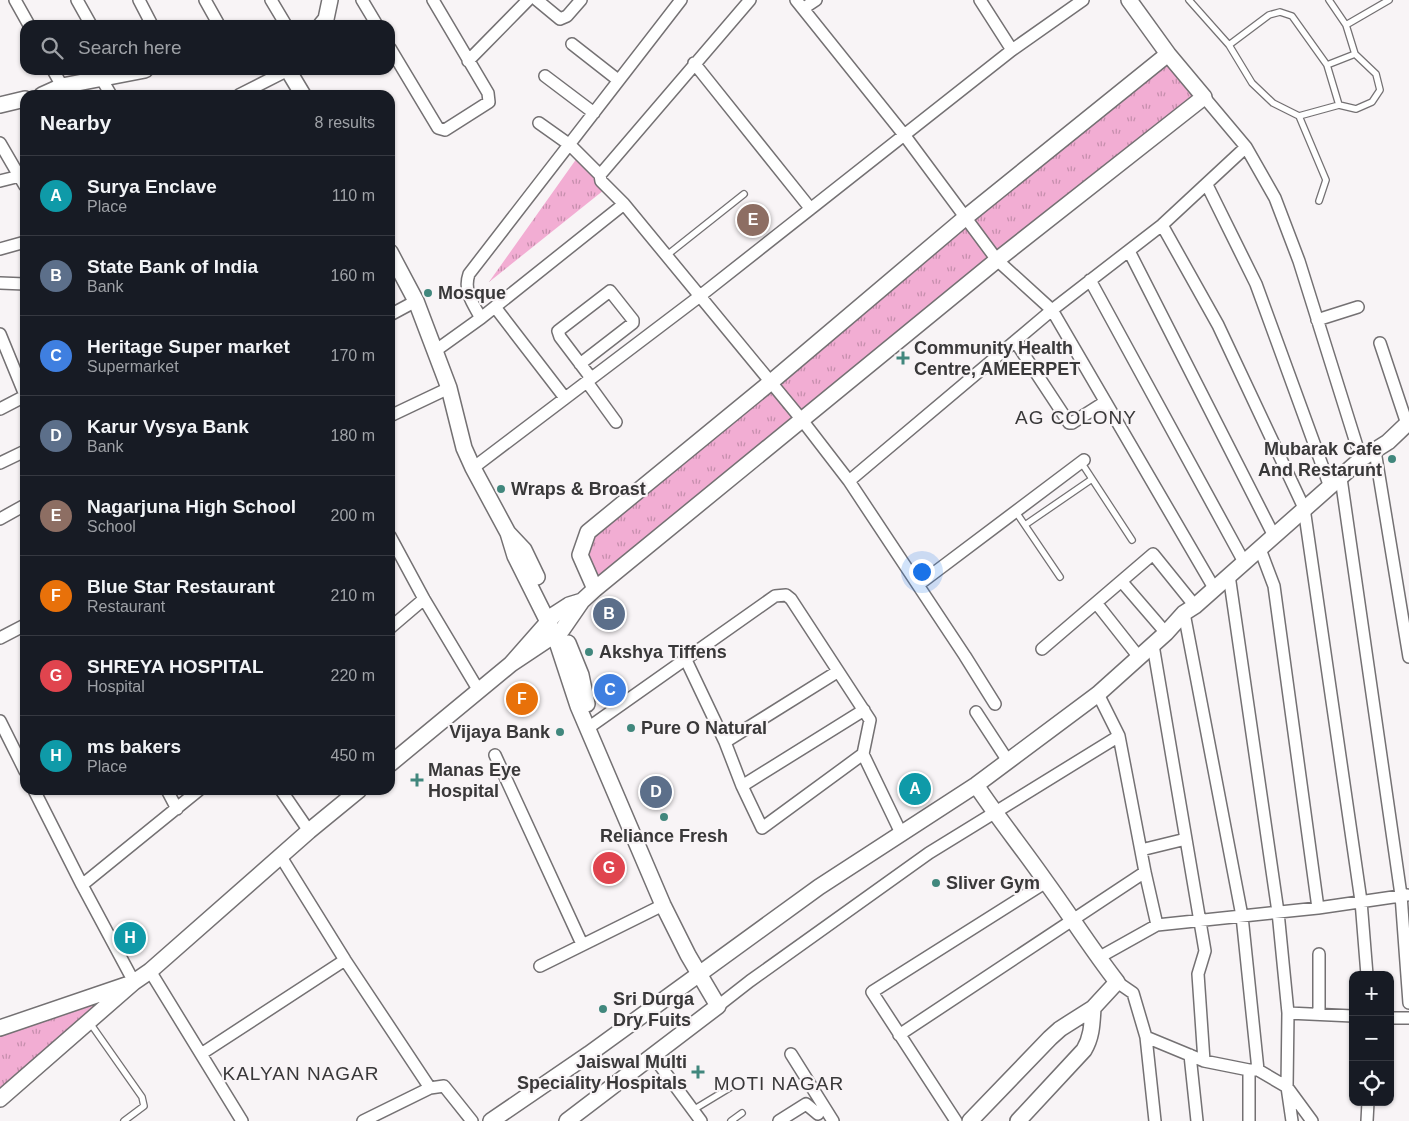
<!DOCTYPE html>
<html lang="en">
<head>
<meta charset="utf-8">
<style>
  body { margin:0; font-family:Arial,sans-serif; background:#20242c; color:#f1f3f6 }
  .controls { position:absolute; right:15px; bottom:15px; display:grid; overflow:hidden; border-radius:10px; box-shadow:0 1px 4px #0004 }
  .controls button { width:45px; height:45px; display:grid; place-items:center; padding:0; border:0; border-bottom:1px solid #363941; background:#171b24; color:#f1f3f6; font:25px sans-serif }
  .you { position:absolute; left:921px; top:571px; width:18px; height:18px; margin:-12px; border:4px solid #fff; border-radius:50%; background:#1a73e8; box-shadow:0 0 0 8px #1a73e833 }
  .badge { display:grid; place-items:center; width:32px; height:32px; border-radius:50%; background:#41877d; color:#fff; font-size:16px; font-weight:700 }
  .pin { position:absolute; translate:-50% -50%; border:2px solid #fff; box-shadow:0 1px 5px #0006 }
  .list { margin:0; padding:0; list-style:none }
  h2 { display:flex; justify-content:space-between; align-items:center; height:65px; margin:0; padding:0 20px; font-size:21px }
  h2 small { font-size:16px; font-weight:400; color:#9ea1a6 }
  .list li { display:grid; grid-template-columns:32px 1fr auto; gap:15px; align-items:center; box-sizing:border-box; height:80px; padding:0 20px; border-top:1px solid #363941 }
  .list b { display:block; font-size:19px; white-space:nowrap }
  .list p { margin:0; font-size:16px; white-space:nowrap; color:#9ea1a6 }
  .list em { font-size:16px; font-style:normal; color:#9ea1a6 }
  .icon { flex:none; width:28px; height:28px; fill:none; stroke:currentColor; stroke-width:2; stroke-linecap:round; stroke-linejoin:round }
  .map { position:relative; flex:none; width:1409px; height:1121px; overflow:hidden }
  .search { position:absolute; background:#171b24; box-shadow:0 1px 4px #0004; left:20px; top:20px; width:375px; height:55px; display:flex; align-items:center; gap:12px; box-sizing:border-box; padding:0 18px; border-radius:15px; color:#9ea1a6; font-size:19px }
  .panel { position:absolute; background:#171b24; box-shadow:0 1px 4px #0004; left:20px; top:90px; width:375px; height:705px; border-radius:15px }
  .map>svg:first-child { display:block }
  .grass { fill:url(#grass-tufts) }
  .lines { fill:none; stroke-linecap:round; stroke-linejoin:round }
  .lane-casing { stroke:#747173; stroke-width:8 }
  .street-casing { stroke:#747173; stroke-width:14 }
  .secondary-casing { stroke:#747173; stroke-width:18 }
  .lane { stroke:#fff; stroke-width:5.5 }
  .street { stroke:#fff; stroke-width:11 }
  .secondary { stroke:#fff; stroke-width:15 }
  .poi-dot { fill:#41877d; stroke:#f8f4f6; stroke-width:2 }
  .labels { text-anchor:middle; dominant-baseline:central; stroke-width:4.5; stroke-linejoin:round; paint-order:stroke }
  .poi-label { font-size:18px; font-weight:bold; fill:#393839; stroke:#f8f4f6; text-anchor:start }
  .neighbourhood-label { font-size:19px; letter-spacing:1px; fill:#393839; stroke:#f8f4f6 }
</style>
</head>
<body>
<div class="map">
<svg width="1409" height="1121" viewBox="0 0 1409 1121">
  <defs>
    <pattern id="grass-tufts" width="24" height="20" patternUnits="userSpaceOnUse" patternTransform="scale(1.25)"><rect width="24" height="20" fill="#f2add3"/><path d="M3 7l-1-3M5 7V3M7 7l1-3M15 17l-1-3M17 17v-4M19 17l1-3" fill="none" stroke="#c58eac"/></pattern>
  </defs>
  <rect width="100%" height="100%" fill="#f8f4f6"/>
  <path class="grass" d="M1168 54 1204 97 595 589 580 555 588 532Z
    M577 158 604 190 489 282Z
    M100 1002 0 1088V1036Z"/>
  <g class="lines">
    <g class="lane-casing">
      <path id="lane" d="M1189 0 1229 45
        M1346 25 1389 0
        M1327 65 1355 54
        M1299 116 1339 105 1356 109 1372 102 1380 90 1376 74 1355 54 1346 25 1329 0
        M1319 201 1326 180 1299 116 1273 103 1252 83 1229 45 1269 15 1280 12 1292 16 1327 65 1339 105
        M666 256 744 194
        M1081 462 1132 540
        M1016 512 1060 577
        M1025 525 1092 479
        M90 1023 142 1097 144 1106 124 1121
        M693 1110 731 1087
        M731 1121 742 1113"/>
    </g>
    <g class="street-casing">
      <path id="street" d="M15 0 29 25
        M77 0 91 25
        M139 0 152 25
        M205 0 219 25
        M271 0 286 25
        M362 0 377 25
        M537 0 560 19 567 16 581 0
        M750 0 600 175 601 181 624 204 802 420 849 481 965 656 995 704
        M796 0 905 136 997 260 1052 310 1214 588
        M980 0 1012 50
        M804 8 816 0
        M572 44 618 80
        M390 48 438 128 445 130 489 102 488 93 433 0
        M468 61 528 0
        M694 63 810 208
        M53 70 62 86
        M545 76 594 113
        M101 78 111 95
        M239 95 288 70
        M1204 97 1246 147 1275 198 1299 261 1361 459
        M539 123 570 145 600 175
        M0 143 25 186
        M0 181 20 176
        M1207 185 1256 284 1330 487
        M1162 225 1218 325 1304 508 1361 901 1367 975
        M0 249 25 242
        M1129 251 1274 536
        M1090 280 1244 562
        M0 283 25 284
        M495 307 565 398
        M390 315 416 301
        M481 318C473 304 463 291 469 274L681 0
        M1317 320 1358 307
        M0 334 25 395
        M1015 341 1069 423H1072L1105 402
        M1380 343 1407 424
        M435 351 481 318 624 204
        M580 364 633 323V320L610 291 558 331 560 337 591 378
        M587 382 616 422
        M0 409 25 396
        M390 416 449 388
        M1375 451 1409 657
        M0 463 25 451
        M473 468 700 296 1012 50 1083 0
        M1341 478 1401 895 1409 1003
        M849 481 1052 310 1162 225 1246 147
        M0 519 25 505
        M390 536 424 599 479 691
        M1260 549 1274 586 1318 908
        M1229 575 1278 912 1288 1013 1287 1087 1292 1121
        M1122 582 1166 633
        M918 585 1084 460
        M1097 604 1138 656
        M1184 613 1242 916 1258 1070
        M390 628 424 599
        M0 638 25 625
        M1153 645 1205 951 1198 974 1204 1061
        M1042 649 1153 554 1195 606
        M1098 694 1119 736 1145 872 1157 925
        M976 712 1008 761
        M0 721 25 771
        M588 728 775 596 786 595 791 599 870 720 863 754 762 828 742 786 725 742 686 660
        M725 742 837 672
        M863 754 901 833
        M495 755 582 944
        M742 786 864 710
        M34 790 82 885 134 982
        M167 790 177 809
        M281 790 309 831
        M1141 850 1186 839
        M281 857 345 960 430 1088 363 1121
        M82 885 199 790
        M1098 958 1157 925 1318 908 1407 895
        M540 966 663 905
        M150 971 242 1121
        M1117 982 1133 993 1146 1037 1155 1121
        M718 1006 750 981 929 853 1119 736
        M1288 1013 1353 1016
        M1319 1014V954
        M1390 1018H1409
        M899 1035 1145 872
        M1146 1037 1204 1061 1249 1070H1258L1287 1087 1312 1121
        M201 1054 345 960
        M791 1054 833 1121
        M1190 1055 1197 1121
        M653 1056 701 1121
        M1249 1070V1121
        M430 1088 444 1086 472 1121
        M779 1121 806 1104 818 1114
        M956 1121 872 992 1046 882
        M1367 1121 1368 1102"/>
    </g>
    <g class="secondary-casing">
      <path id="secondary" d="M321 25 326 19 330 0
        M288 70 303 95
        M42 95 62 86 145 70
        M0 105 25 99
        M390 252 416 301 449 388 464 448 473 468 508 533 524 550 537 577
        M508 533 515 556 555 636 578 706 663 905 688 955 718 1006 567 1121
        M595 589 580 555 588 532 771 382 966 217 1168 54
        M568 643 581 675 587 704
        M511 664 562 630 582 601 595 589 997 260 1204 97 1168 54 1129 0
        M390 764 511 664 555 614 569 605 582 601
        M0 1028 126 985
        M0 1099 134 982 150 971 309 831 359 790
        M491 1121 589 1054 819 887 976 785 1098 694 1166 633 1184 613 1195 606 1361 459 1388 442 1409 422
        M970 1121 1050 1038 1060 1029 1093 1008 1117 982C1092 950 1070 915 1046 882 1023 849 998 818 976 785
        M1018 1121 1084 1050C1092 1037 1092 1023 1093 1008"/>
    </g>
    <use href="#lane" class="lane"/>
    <use href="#street" class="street"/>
    <use href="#secondary" class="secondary"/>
  </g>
  <g class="poi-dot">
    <circle cx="428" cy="293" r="5"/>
    <path d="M900.5 350.5h5v5h5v5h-5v5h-5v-5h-5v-5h5z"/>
    <circle cx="1392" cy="459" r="5"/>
    <circle cx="501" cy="489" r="5"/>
    <circle cx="589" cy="652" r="5"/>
    <circle cx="631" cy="728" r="5"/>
    <circle cx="560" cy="732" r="5"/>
    <path d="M414.5 772.5h5v5h5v5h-5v5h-5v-5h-5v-5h5z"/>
    <circle cx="664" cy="817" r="5"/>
    <circle cx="936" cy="883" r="5"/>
    <circle cx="603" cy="1009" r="5"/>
    <path d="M695.5 1064.5h5v5h5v5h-5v5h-5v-5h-5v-5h5z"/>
  </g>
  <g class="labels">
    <g class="poi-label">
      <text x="438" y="293">Mosque</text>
      <text x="914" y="348">Community Health<tspan x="914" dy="21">Centre, AMEERPET</tspan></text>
      <text x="1382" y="449" text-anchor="end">Mubarak Cafe<tspan x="1382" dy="21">And Restarunt</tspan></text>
      <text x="511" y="489">Wraps &amp; Broast</text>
      <text x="599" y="652">Akshya Tiffens</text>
      <text x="641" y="728">Pure O Natural</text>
      <text x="550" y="732" text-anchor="end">Vijaya Bank</text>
      <text x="428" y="770">Manas Eye<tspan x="428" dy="21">Hospital</tspan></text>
      <text x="664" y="836" text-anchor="middle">Reliance Fresh</text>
      <text x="946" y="883">Sliver Gym</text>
      <text x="613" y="999">Sri Durga<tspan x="613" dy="21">Dry Fuits</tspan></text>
      <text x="687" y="1062" text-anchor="end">Jaiswal Multi<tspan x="687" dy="21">Speciality Hospitals</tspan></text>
    </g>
    <g class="neighbourhood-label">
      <text x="1076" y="417">AG COLONY</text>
      <text x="301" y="1073">KALYAN NAGAR</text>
      <text x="779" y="1083">MOTI NAGAR</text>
    </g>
  </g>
</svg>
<div class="controls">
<button>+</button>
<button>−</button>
<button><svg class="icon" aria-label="locate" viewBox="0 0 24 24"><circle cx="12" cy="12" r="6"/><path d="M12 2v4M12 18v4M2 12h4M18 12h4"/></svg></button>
</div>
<div class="you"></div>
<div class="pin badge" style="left:915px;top:789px;background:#0f9aa8">A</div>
<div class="pin badge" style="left:609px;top:614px;background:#5c6f8a">B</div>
<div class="pin badge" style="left:610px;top:690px;background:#3f7fe0">C</div>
<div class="pin badge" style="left:656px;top:792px;background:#5c6f8a">D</div>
<div class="pin badge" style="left:753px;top:220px;background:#8d6e63">E</div>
<div class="pin badge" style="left:522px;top:699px;background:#e8710a">F</div>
<div class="pin badge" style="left:609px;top:868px;background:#e0444e">G</div>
<div class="pin badge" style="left:130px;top:938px;background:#0f9aa8">H</div>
<div class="search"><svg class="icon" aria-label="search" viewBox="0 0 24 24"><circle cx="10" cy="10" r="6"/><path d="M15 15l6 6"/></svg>Search here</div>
<section class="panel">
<h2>Nearby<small>8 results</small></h2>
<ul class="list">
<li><span class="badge" style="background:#0f9aa8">A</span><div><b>Surya Enclave</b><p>Place</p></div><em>110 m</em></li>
<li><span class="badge" style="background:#5c6f8a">B</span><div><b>State Bank of India</b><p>Bank</p></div><em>160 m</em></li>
<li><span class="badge" style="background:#3f7fe0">C</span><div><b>Heritage Super market</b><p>Supermarket</p></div><em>170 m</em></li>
<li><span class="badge" style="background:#5c6f8a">D</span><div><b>Karur Vysya Bank</b><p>Bank</p></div><em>180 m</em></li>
<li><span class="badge" style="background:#8d6e63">E</span><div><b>Nagarjuna High School</b><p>School</p></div><em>200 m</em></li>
<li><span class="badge" style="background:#e8710a">F</span><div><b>Blue Star Restaurant</b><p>Restaurant</p></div><em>210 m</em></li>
<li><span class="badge" style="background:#e0444e">G</span><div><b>SHREYA HOSPITAL</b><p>Hospital</p></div><em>220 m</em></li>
<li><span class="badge" style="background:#0f9aa8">H</span><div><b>ms bakers</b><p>Place</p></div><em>450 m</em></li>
</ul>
</section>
</div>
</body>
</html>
